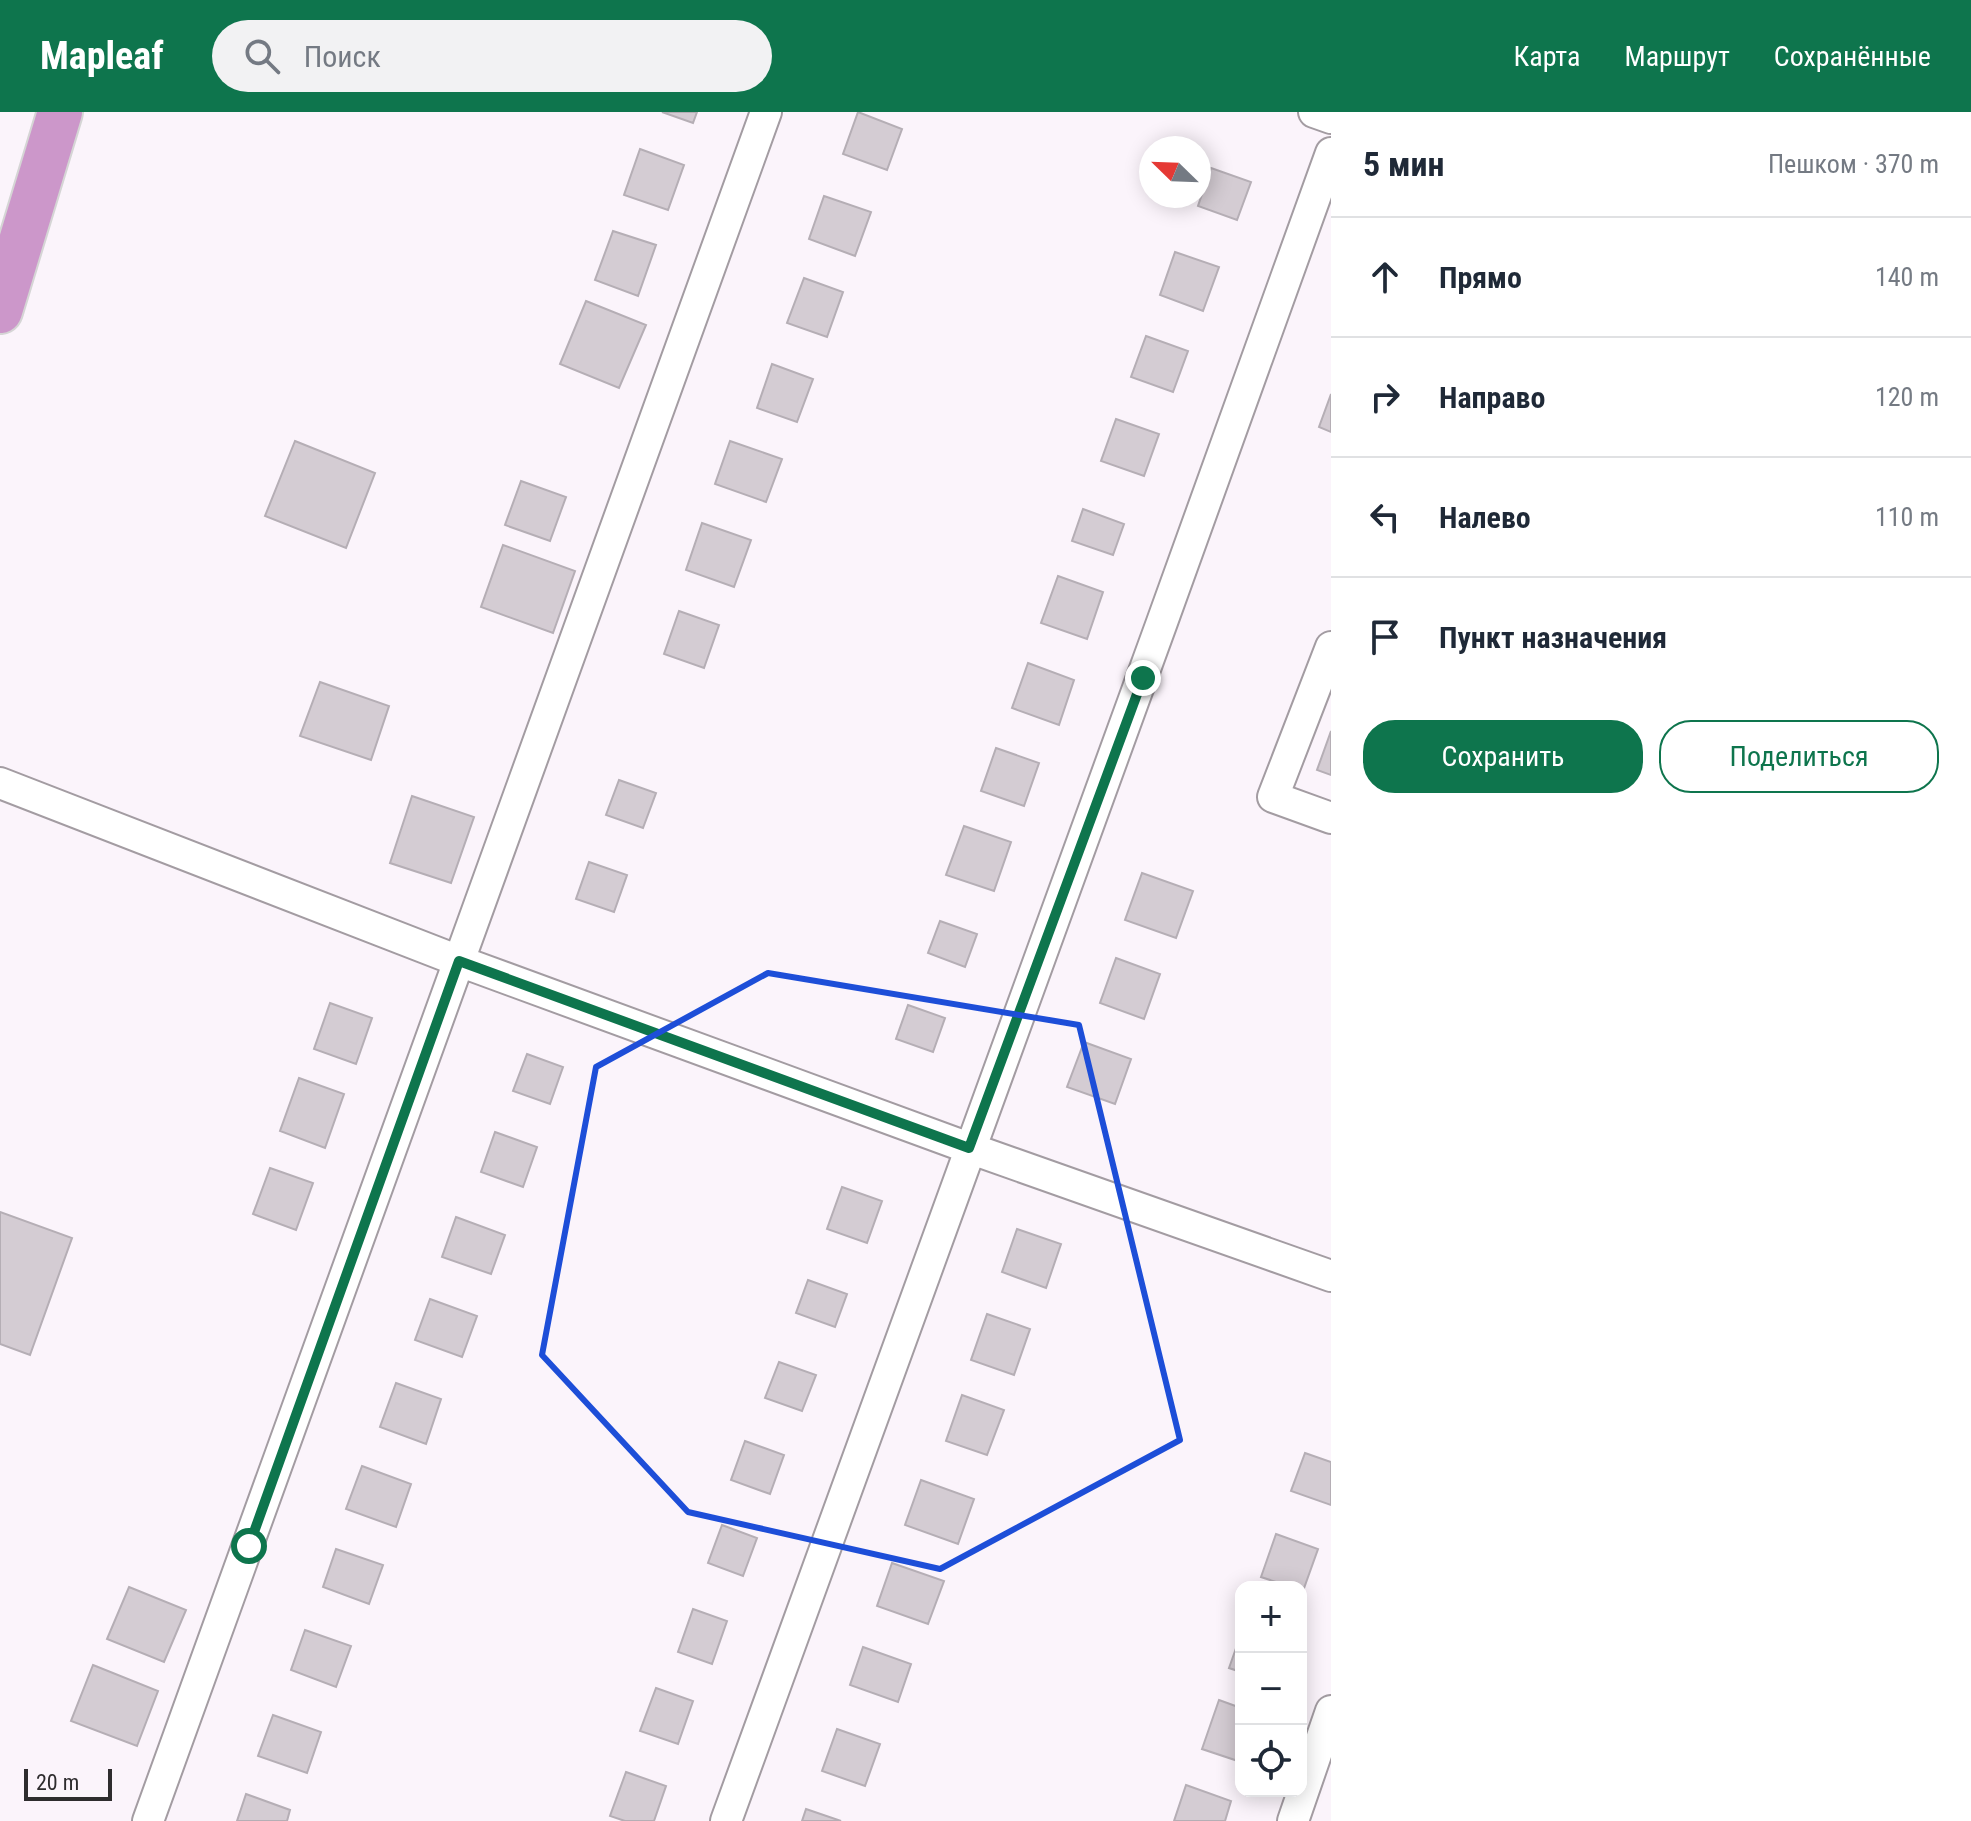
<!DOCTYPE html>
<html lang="ru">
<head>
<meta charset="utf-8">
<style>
  body { margin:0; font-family:"Roboto Condensed",sans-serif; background:#f2f2f3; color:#1f2937 }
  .controls { position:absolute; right:24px; bottom:24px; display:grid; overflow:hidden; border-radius:16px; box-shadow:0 4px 20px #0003 }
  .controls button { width:72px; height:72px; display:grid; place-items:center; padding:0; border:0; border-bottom:2px solid #e0e1e3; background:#fff; color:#1f2937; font:40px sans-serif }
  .compass { position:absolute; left:1139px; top:24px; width:72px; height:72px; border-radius:50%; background:#fff; box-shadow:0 4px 20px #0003; rotate:293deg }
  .scale { position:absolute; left:24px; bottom:20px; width:88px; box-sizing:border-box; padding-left:8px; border:4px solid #2e2c2e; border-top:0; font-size:22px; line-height:28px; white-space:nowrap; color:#2e2c2e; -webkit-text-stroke:6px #fbf4fb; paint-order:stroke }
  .stop { position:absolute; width:24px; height:24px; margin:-18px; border:6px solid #0e754d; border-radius:50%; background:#fff }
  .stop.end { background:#0e754d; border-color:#fff; box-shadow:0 2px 8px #0008 }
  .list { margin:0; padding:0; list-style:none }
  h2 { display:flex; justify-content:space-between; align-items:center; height:104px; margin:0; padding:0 32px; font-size:34px }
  h2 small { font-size:26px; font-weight:400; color:#747a83 }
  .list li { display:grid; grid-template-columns:52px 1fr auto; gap:24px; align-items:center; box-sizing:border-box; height:120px; padding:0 32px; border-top:2px solid #e0e1e3 }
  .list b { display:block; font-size:30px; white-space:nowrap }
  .list em { font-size:26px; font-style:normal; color:#747a83 }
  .actions { display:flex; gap:16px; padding:24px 32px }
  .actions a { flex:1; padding:18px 0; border:2px solid #0e754d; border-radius:32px; text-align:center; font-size:28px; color:#0e754d }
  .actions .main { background:#0e754d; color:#fff }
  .icon { flex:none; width:44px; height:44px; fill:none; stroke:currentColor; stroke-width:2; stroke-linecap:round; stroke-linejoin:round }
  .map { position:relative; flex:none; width:1331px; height:1709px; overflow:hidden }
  header { display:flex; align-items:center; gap:48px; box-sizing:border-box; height:112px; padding:0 40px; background:#0e754d; color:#fff }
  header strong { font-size:38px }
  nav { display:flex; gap:44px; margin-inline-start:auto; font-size:28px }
  .search { width:560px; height:72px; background:#f2f2f3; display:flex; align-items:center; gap:20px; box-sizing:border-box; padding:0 28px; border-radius:44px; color:#747a83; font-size:30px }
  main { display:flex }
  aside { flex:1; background:#fff }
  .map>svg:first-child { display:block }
  .building { fill:#d4ccd3; stroke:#b5aeb5; stroke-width:2 }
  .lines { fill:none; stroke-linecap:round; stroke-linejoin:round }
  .minor-casing { stroke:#a39ca2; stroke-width:34 }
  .highway-casing { stroke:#d5d5d5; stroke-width:48 }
  .minor { stroke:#fff; stroke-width:30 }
  .highway { stroke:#cc97ca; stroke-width:44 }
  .route { stroke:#0e754d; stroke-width:10 }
  .marked { fill:none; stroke:#1d4ed8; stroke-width:6; stroke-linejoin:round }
</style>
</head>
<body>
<header>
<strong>Mapleaf</strong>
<div class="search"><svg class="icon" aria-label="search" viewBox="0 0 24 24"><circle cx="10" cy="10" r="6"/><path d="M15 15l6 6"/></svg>Поиск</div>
<nav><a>Карта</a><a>Маршрут</a><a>Сохранённые</a></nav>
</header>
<main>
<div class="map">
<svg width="1331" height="1709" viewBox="0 0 1331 1709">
  <rect width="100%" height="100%" fill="#fbf4fb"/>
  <path class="building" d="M662 0H697L693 11Z
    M858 0 902 17 887 58 843 42Z
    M640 37 684 53 668 98 624 83Z
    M1211 56 1251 70 1237 108 1198 94Z
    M824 84 871 100 855 144 809 127Z
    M613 119 656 133 638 184 595 168Z
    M1175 140 1219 155 1203 199 1160 183Z
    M804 166 843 180 827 225 787 211Z
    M586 189 646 213 619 276 560 252Z
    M1146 224 1188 239 1173 280 1131 265Z
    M772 252 813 267 797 310 757 296Z
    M1331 282V320L1319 315Z
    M1116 307 1159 322 1144 364 1101 349Z
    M295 329 375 361 346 436 265 404Z
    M730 329 782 347 766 390 715 372Z
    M521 369 566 385 550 429 505 413Z
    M1083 397 1124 412 1113 443 1072 429Z
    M702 411 751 428 734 475 686 458Z
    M503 433 575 459 553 521 481 495Z
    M1058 464 1103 480 1087 527 1041 511Z
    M679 499 719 513 704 556 664 542Z
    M1028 551 1074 568 1059 613 1012 596Z
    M320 570 389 594 371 648 300 624Z
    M1331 619V663L1317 658Z
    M996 636 1039 651 1024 694 981 679Z
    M619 668 656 681 643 716 606 703Z
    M412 684 474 705 451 771 390 751Z
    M964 714 1011 730 994 779 946 763Z
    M589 750 627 763 614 800 576 787Z
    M1142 761 1193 779 1176 826 1125 808Z
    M940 809 977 822 965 855 928 841Z
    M1116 846 1160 862 1144 907 1100 891Z
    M330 891 372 906 356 952 314 937Z
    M908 893 945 906 933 940 896 927Z
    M1084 930 1131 947 1115 992 1067 975Z
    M527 942 563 955 550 992 513 979Z
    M299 966 344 982 325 1036 280 1019Z
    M495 1020 537 1035 523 1075 481 1060Z
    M270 1056 313 1071 296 1118 253 1102Z
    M842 1075 882 1089 867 1131 827 1117Z
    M0 1100 72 1126 30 1243 0 1232Z
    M456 1105 505 1123 491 1162 442 1145Z
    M1017 1117 1061 1132 1046 1176 1002 1160Z
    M808 1168 847 1182 835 1215 796 1201Z
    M430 1187 477 1204 462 1245 415 1228Z
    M987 1202 1030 1217 1014 1263 971 1248Z
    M779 1250 816 1263 802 1299 765 1286Z
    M396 1271 441 1287 426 1332 380 1315Z
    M962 1283 1004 1298 987 1343 946 1329Z
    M745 1329 784 1343 770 1382 731 1368Z
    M1305 1341 1331 1350V1393L1291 1379Z
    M362 1354 411 1372 396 1415 346 1397Z
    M921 1368 974 1387 958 1432 905 1413Z
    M722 1413 757 1426 743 1464 708 1451Z
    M1276 1422 1318 1437 1303 1479H1301V1475H1291L1261 1465Z
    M336 1437 383 1453 369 1492 323 1475Z
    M892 1451 944 1469 928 1512 877 1494Z
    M129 1475 186 1498 164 1550 107 1527Z
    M693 1497 727 1509 712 1552 678 1540Z
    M305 1518 351 1534 336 1575 291 1558Z
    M1241 1522V1560L1229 1556Z
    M863 1535 911 1552 898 1590 850 1573Z
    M93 1553 158 1579 137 1634 71 1609Z
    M656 1576 693 1589 678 1632 640 1619Z
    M1219 1588 1241 1596V1650L1202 1637Z
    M273 1603 321 1620 307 1661 258 1644Z
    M837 1617 880 1632 865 1674 822 1659Z
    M626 1660 666 1674 654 1709H625L610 1704Z
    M1186 1673 1231 1689 1225 1709H1174Z
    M246 1682 290 1698 287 1709H237Z
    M806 1697 841 1709H802Z"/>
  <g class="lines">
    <g class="minor-casing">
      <path id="minor" d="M1314 0 1331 6
        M1331 535 1273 685 1331 706
        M0 671 459 849 969 1036 1331 1164
        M148 1709 766 0
        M726 1709C927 1153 1132 598 1331 41
        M1293 1709 1331 1599"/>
    </g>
    <g class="highway-casing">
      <path id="highway" d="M0 199 60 0"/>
    </g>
    <use href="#minor" class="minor"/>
    <use href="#highway" class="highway"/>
  </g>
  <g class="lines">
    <path class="route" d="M249 1434 459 849 969 1036 1143 566"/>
  </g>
  <path class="marked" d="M768 861 1079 913 1180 1328 940 1457 688 1400 542 1243 596 955Z"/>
</svg>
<div class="controls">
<button>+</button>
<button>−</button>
<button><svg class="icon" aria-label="locate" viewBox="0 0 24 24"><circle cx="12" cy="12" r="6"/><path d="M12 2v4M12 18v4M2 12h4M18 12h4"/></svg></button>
</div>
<svg class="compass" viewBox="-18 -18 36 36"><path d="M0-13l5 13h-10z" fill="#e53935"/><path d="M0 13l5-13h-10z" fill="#747a83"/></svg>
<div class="scale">20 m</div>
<div class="stop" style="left:249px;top:1434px"></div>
<div class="stop end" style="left:1143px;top:566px"></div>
</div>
<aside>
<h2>5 мин<small>Пешком · 370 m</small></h2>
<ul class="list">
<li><svg class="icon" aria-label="ahead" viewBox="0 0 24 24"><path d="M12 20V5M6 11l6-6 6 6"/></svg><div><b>Прямо</b></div><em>140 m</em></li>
<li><svg class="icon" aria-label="right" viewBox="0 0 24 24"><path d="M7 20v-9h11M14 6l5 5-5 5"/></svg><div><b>Направо</b></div><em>120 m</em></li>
<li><svg class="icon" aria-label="left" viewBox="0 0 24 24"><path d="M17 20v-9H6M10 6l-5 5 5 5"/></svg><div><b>Налево</b></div><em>110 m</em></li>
<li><svg class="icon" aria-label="arrive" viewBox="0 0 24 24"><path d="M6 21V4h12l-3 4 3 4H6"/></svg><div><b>Пункт назначения</b></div></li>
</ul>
<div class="actions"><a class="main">Сохранить</a><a>Поделиться</a></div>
</aside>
</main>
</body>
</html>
